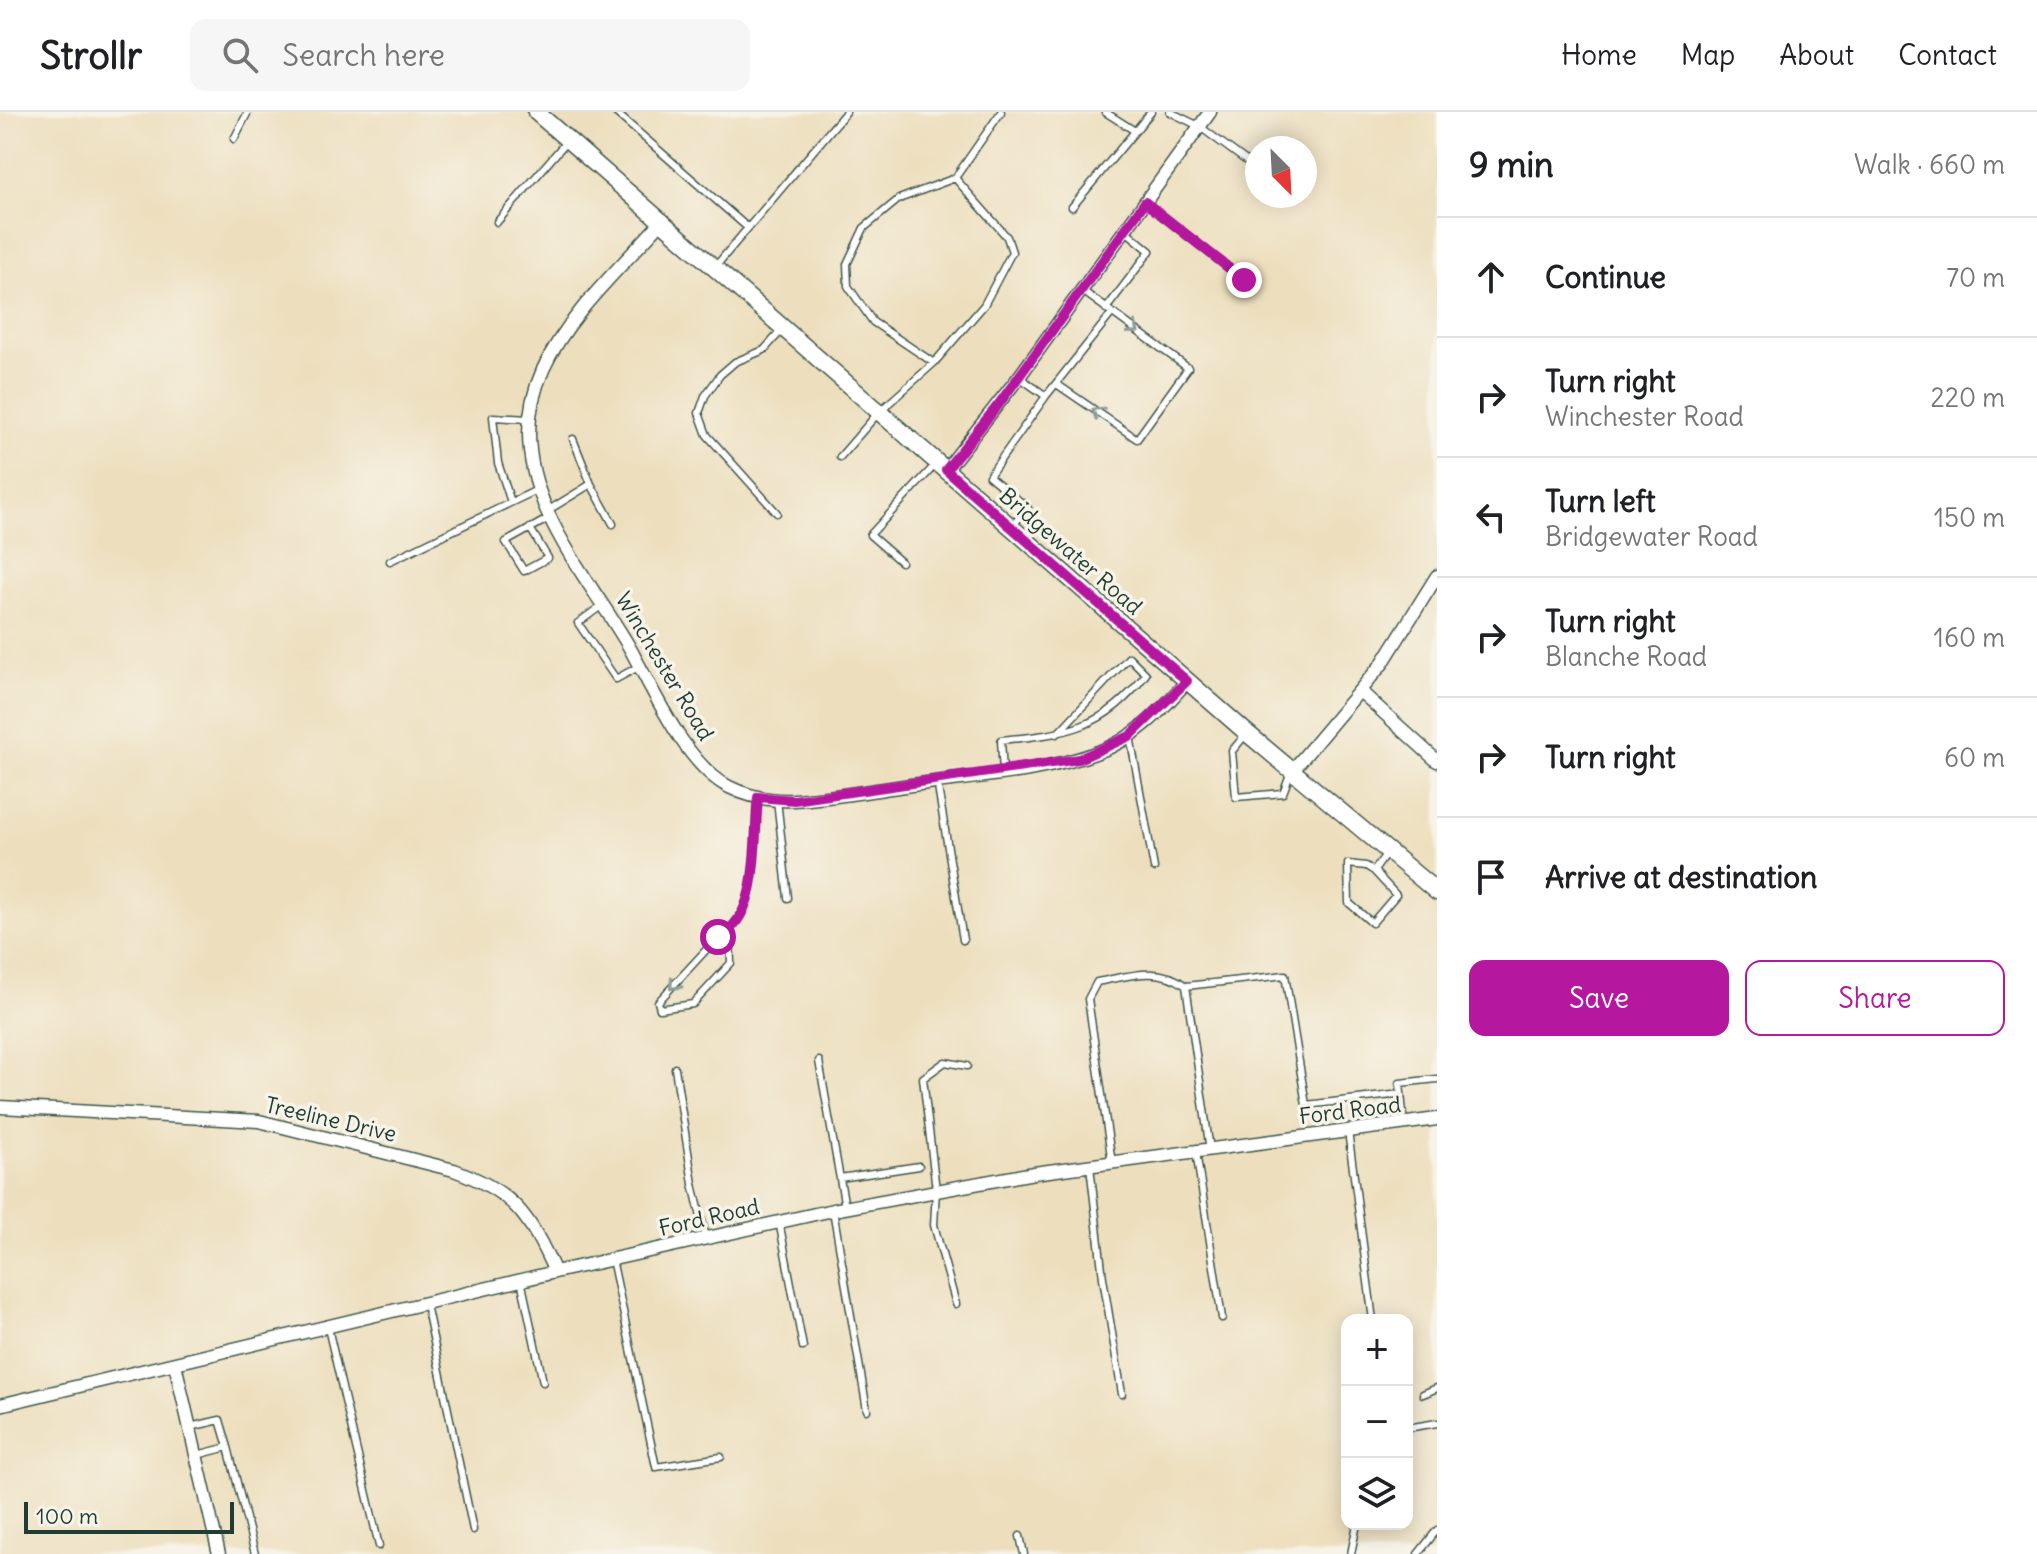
<!DOCTYPE html>
<html lang="en">
<head>
<meta charset="utf-8">
<style>
  body { margin:0; font-family:Delius,sans-serif; background:#f6f6f6; color:#202124 }
  .controls { position:absolute; right:24px; bottom:24px; display:grid; overflow:hidden; border-radius:16px; box-shadow:0 4px 20px #0003 }
  .controls button { width:72px; height:72px; display:grid; place-items:center; padding:0; border:0; border-bottom:2px solid #e0e0e0; background:#fff; color:#202124; font:40px sans-serif }
  .compass { position:absolute; left:1245px; top:24px; width:72px; height:72px; border-radius:50%; background:#fff; box-shadow:0 4px 20px #0003; rotate:156deg }
  .scale { position:absolute; left:24px; bottom:20px; width:210px; box-sizing:border-box; padding-left:8px; border:4px solid #1f3d34; border-top:0; font-size:22px; line-height:28px; white-space:nowrap; color:#1f3d34; -webkit-text-stroke:6px #f7f3e8; paint-order:stroke }
  .stop { position:absolute; width:24px; height:24px; margin:-18px; border:6px solid #b5179e; border-radius:50%; background:#fff }
  .stop.end { background:#b5179e; border-color:#fff; box-shadow:0 2px 8px #0008 }
  .list { margin:0; padding:0; list-style:none }
  h2 { display:flex; justify-content:space-between; align-items:center; height:104px; margin:0; padding:0 32px; font-size:34px }
  h2 small { font-size:26px; font-weight:400; color:#757577 }
  .list li { display:grid; grid-template-columns:52px 1fr auto; gap:24px; align-items:center; box-sizing:border-box; height:120px; padding:0 32px; border-top:2px solid #e0e0e0 }
  .list b { display:block; font-size:30px; white-space:nowrap }
  .list p { margin:0; font-size:26px; white-space:nowrap; color:#757577 }
  .list em { font-size:26px; font-style:normal; color:#757577 }
  .actions { display:flex; gap:16px; padding:24px 32px }
  .actions a { flex:1; padding:18px 0; border:2px solid #b5179e; border-radius:16px; text-align:center; font-size:28px; color:#b5179e }
  .actions .main { background:#b5179e; color:#fff }
  .icon { flex:none; width:44px; height:44px; fill:none; stroke:currentColor; stroke-width:2; stroke-linecap:round; stroke-linejoin:round }
  .map { position:relative; flex:none; width:1437px; height:1442px; overflow:hidden }
  header { display:flex; align-items:center; gap:48px; box-sizing:border-box; height:112px; padding:0 40px; background:#fff; border-bottom:2px solid #e0e0e0 }
  header strong { font-size:38px }
  nav { display:flex; gap:44px; margin-inline-start:auto; font-size:28px }
  .search { width:560px; height:72px; background:#f6f6f6; display:flex; align-items:center; gap:20px; box-sizing:border-box; padding:0 28px; border-radius:16px; color:#757577; font-size:30px }
  main { display:flex }
  aside { flex:1; background:#fff }
  .map>svg:first-child { display:block }
  .lines { fill:none; stroke-linecap:round; stroke-linejoin:round }
  .lane-casing { stroke:#3e5549; stroke-width:9 }
  .street-casing { stroke:#3e5549; stroke-width:15 }
  .secondary-casing { stroke:#3e5549; stroke-width:19 }
  .lane { stroke:#fff; stroke-width:6 }
  .street { stroke:#fff; stroke-width:12 }
  .secondary { stroke:#fff; stroke-width:16 }
  .oneway { stroke:#8f9e9a }
  .route { stroke:#b5179e; stroke-width:10 }
  .labels { text-anchor:middle; dominant-baseline:central; stroke-width:7; stroke-linejoin:round; paint-order:stroke }
  .street-label { font-size:22px; fill:#1f3d34; stroke:#f7f3e8 }
</style>
</head>
<body>
<header>
<strong>Strollr</strong>
<div class="search"><svg class="icon" aria-label="search" viewBox="0 0 24 24"><circle cx="10" cy="10" r="6"/><path d="M15 15l6 6"/></svg>Search here</div>
<nav><a>Home</a><a>Map</a><a>About</a><a>Contact</a></nav>
</header>
<main>
<div class="map">
<svg width="1437" height="1442" viewBox="0 0 1437 1442">
  <rect width="100%" height="100%" fill="#f7f3e8"/>
  <filter id="ink" filterUnits="userSpaceOnUse"><feTurbulence type="fractalNoise" baseFrequency=".0125" numOctaves="2"/><feDisplacementMap in="SourceGraphic" scale="16" xChannelSelector="R" yChannelSelector="G"/><feConvolveMatrix kernelMatrix="1 2 1 2 8 2 1 2 1" color-interpolation-filters="sRGB"/></filter>
  <filter id="wash" filterUnits="userSpaceOnUse"><feTurbulence type="fractalNoise" baseFrequency=".006" numOctaves="4" result="noise"/><feDisplacementMap in="SourceGraphic" scale="32" xChannelSelector="R" yChannelSelector="G"/><feGaussianBlur stdDeviation="1.8" result="paint"/><feColorMatrix in="noise" values="0 0 0 0 0 0 0 0 0 0 0 0 0 0 0 0 0 1.4 0 .05"/><feComposite in="paint" operator="in"/></filter>
  <g filter="url(#wash)">
    <rect width="100%" height="100%" fill="#eddfbe"/>
  </g>
  <g filter="url(#ink)">
    <g class="lines">
      <g class="lane-casing">
        <path id="lane" d="M615 0 748 116 715 155
          M1105 0 1135 19
          M1170 0 1199 14 1257 57
          M234 27 248 0
          M1145 90 1244 168
          M1072 95 1151 0
          M497 110 566 30
          M748 116 846 0
          M1106 197 1150 139 1126 119
          M934 251 984 193 1012 140 1007 125 955 66
          M1019 265 1046 284 1112 201
          M1058 273 1137 327 1188 256 1080 177
          M573 327 591 372
          M840 345 879 300 934 251 873 210 848 174 847 152 864 116 899 87 955 66 1001 0
          M511 390 498 351 493 305 529 307
          M547 399 591 372 613 412
          M777 401 707 323 699 301 705 284 720 263 735 250 764 238 782 218
          M1012 414 1028 396 989 364 1046 284
          M530 416 548 446 524 459 506 430 551 405
          M390 449 539 377
          M901 450 870 423 937 351
          M601 494 578 511 616 567 640 554
          M1247 621 1232 639 1236 685 1283 681 1290 662
          M1130 624 1154 756
          M1003 660 1001 628C1066 622 1105 617 1146 562L1129 545 1057 622
          M937 669 963 828
          M777 688 788 786
          M1374 759 1366 754 1348 752 1349 791 1372 811 1396 783 1374 759 1386 742
          M730 819 731 851 693 892 660 897 658 890 718 825C762 804 753 727 758 685
          M819 949 845 1095
          M675 956 693 1072 706 1126
          M1404 1012 1400 971 1437 967
          M1348 1019 1373 1208
          M1210 1038 1186 874 1285 863 1306 993 1401 982
          M1196 1040 1222 1206
          M1112 1051 1088 887 1097 870C1129 864 1159 853 1186 874
          M1090 1054 1103 1166 1122 1282
          M840 1066 919 1054
          M833 1098 867 1298
          M779 1109 803 1235
          M612 1147 656 1355 721 1345
          M521 1168 543 1270
          M426 1192 473 1418
          M956 1192 934 1113 936 1078 923 966 945 950 967 954
          M328 1216 379 1434
          M1423 1282 1437 1276
          M190 1315 220 1308 228 1335
          M1407 1316 1437 1311
          M197 1343 228 1335 255 1442
          M1020 1424 1024 1442
          M1351 1442 1357 1412
          M1418 1442 1437 1418"/>
      </g>
      <g class="street-casing">
        <path id="street" d="M663 108C583 198 489 267 547 399 568 446 602 489 628 533 652 575 685 653 729 675 749 685 771 689 794 688 835 686 878 677 920 672 978 664 1043 661 1098 640 1135 627 1162 598 1187 569
          M946 358 1019 265 1210 0
          M1360 579 1437 649
          M1292 659 1382 552 1437 464
          M0 995 259 1009 454 1058C514 1080 529 1103 555 1160
          M175 1252 219 1442
          M0 1293 555 1160 833 1098 1034 1061 1437 1007"/>
      </g>
      <g class="secondary-casing">
        <path id="secondary" d="M536 0 1247 621 1437 780"/>
      </g>
      <use href="#lane" class="lane"/>
      <use href="#street" class="street"/>
      <use href="#secondary" class="secondary"/>
    </g>
    <defs><path id="oneway-chevron" d="M-2-3.5L2.5 0L-2 3.5" fill="none" stroke-width="1.6" stroke-linecap="round" stroke-linejoin="round" transform="scale(2)"/></defs>
    <g class="oneway">
      <use href="#oneway-chevron" transform="translate(1134 217) rotate(36)"/>
      <use href="#oneway-chevron" transform="translate(1097 300) rotate(-146)"/>
      <use href="#oneway-chevron" transform="translate(674 873) rotate(133)"/>
    </g>
  </g>
  <g class="lines" filter="url(#ink)">
    <path class="route" d="M718 825C762 805 753 727 758 685L794 688 1079 647 1130 624 1187 569 946 358 999 292 1145 90 1244 168"/>
  </g>
  <g class="labels">
    <g class="street-label">
      <text transform="translate(1071 439) rotate(41)">Bridgewater Road</text>
      <text transform="translate(665 554) rotate(59)">Winchester Road</text>
      <text transform="translate(1350 998) rotate(-7)">Ford Road</text>
      <text transform="translate(331 1007) rotate(13)">Treeline Drive</text>
      <text transform="translate(709 1105) rotate(-13)">Ford Road</text>
    </g>
  </g>
</svg>
<div class="controls">
<button>+</button>
<button>−</button>
<button><svg class="icon" aria-label="layers" viewBox="0 0 24 24"><path d="M12 4l9 5-9 5-9-5zM3 14l9 5 9-5"/></svg></button>
</div>
<svg class="compass" viewBox="-18 -18 36 36"><path d="M0-13l5 13h-10z" fill="#e53935"/><path d="M0 13l5-13h-10z" fill="#757577"/></svg>
<div class="scale">100 m</div>
<div class="stop" style="left:718px;top:825px"></div>
<div class="stop end" style="left:1244px;top:168px"></div>
</div>
<aside>
<h2>9 min<small>Walk · 660 m</small></h2>
<ul class="list">
<li><svg class="icon" aria-label="ahead" viewBox="0 0 24 24"><path d="M12 20V5M6 11l6-6 6 6"/></svg><div><b>Continue</b></div><em>70 m</em></li>
<li><svg class="icon" aria-label="right" viewBox="0 0 24 24"><path d="M7 20v-9h11M14 6l5 5-5 5"/></svg><div><b>Turn right</b><p>Winchester Road</p></div><em>220 m</em></li>
<li><svg class="icon" aria-label="left" viewBox="0 0 24 24"><path d="M17 20v-9H6M10 6l-5 5 5 5"/></svg><div><b>Turn left</b><p>Bridgewater Road</p></div><em>150 m</em></li>
<li><svg class="icon" aria-label="right" viewBox="0 0 24 24"><path d="M7 20v-9h11M14 6l5 5-5 5"/></svg><div><b>Turn right</b><p>Blanche Road</p></div><em>160 m</em></li>
<li><svg class="icon" aria-label="right" viewBox="0 0 24 24"><path d="M7 20v-9h11M14 6l5 5-5 5"/></svg><div><b>Turn right</b></div><em>60 m</em></li>
<li><svg class="icon" aria-label="arrive" viewBox="0 0 24 24"><path d="M6 21V4h12l-3 4 3 4H6"/></svg><div><b>Arrive at destination</b></div></li>
</ul>
<div class="actions"><a class="main">Save</a><a>Share</a></div>
</aside>
</main>
</body>
</html>
